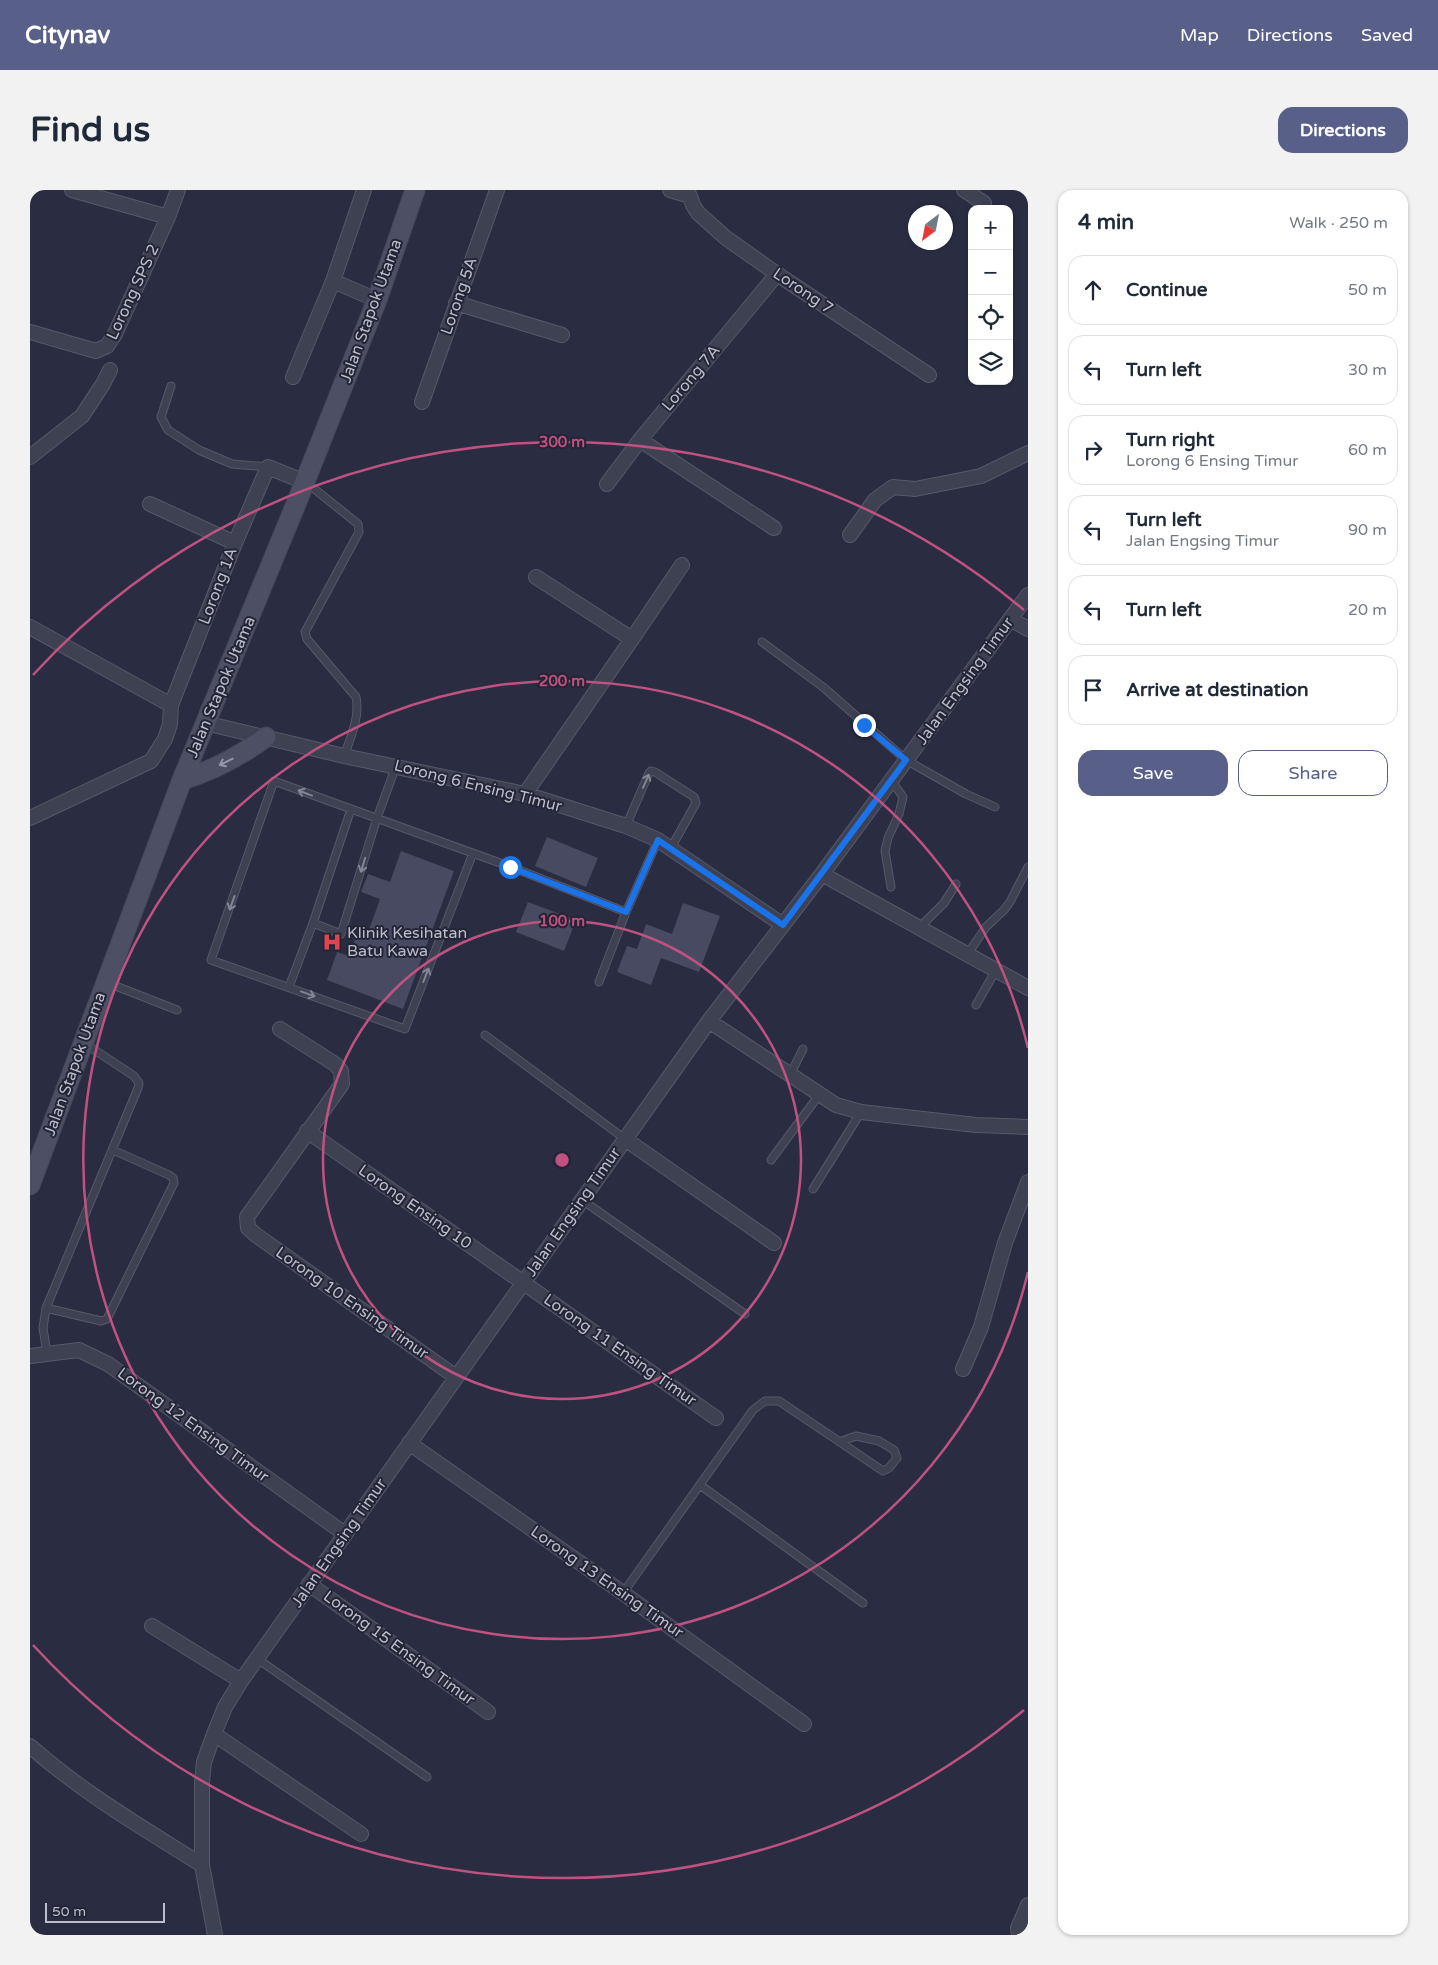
<!DOCTYPE html>
<html lang="en">
<head>
<meta charset="utf-8">
<style>
  body { margin:0; font-family:"Varela Round",sans-serif; background:#f2f2f3; color:#1f2937 }
  .controls { position:absolute; right:15px; top:15px; display:grid; overflow:hidden; border-radius:10px; box-shadow:0 1px 4px #0004 }
  .controls button { width:45px; height:45px; display:grid; place-items:center; padding:0; border:0; border-bottom:1px solid #e0e1e3; background:#fff; color:#1f2937; font:25px sans-serif }
  .compass { position:absolute; left:878px; top:15px; width:45px; height:45px; border-radius:50%; background:#fff; box-shadow:0 1px 4px #0004; rotate:212deg }
  .scale { position:absolute; left:15px; bottom:12px; width:120px; box-sizing:border-box; padding-left:5px; border:2px solid #bcbdcb; border-top:0; font-size:14px; line-height:18px; white-space:nowrap; color:#bcbdcb; -webkit-text-stroke:4px #232537; paint-order:stroke }
  .stop { position:absolute; width:15px; height:15px; margin:-11px; border:4px solid #1a73e8; border-radius:50%; background:#fff }
  .stop.end { background:#1a73e8; border-color:#fff; box-shadow:0 1px 5px #0008 }
  .list { margin:0; padding:0; list-style:none }
  h2 { display:flex; justify-content:space-between; align-items:center; height:65px; margin:0; padding:0 20px; font-size:21px }
  h2 small { font-size:16px; font-weight:400; color:#747a83 }
  .list li { display:grid; grid-template-columns:32px 1fr auto; gap:15px; align-items:center; box-sizing:border-box; height:70px; margin:0 10px 10px; padding:0 10px; border:1px solid #e0e1e3; border-radius:15px }
  .list b { display:block; font-size:19px; white-space:nowrap }
  .list p { margin:0; font-size:16px; white-space:nowrap; color:#747a83 }
  .list em { font-size:16px; font-style:normal; color:#747a83 }
  .actions { display:flex; gap:10px; padding:15px 20px }
  .actions a { flex:1; padding:11px 0; border:1px solid #58608a; border-radius:15px; text-align:center; font-size:18px; color:#58608a }
  .actions .main { background:#58608a; color:#fff }
  .icon { flex:none; width:28px; height:28px; fill:none; stroke:currentColor; stroke-width:2; stroke-linecap:round; stroke-linejoin:round }
  .map { position:relative; flex:none; width:998px; height:1745px; overflow:hidden; border-radius:15px }
  header { display:flex; align-items:center; gap:30px; box-sizing:border-box; height:70px; padding:0 25px; background:#58608a; color:#fff }
  header strong { font-size:24px }
  nav { display:flex; gap:28px; margin-inline-start:auto; font-size:18px }
  .intro { display:flex; align-items:center; justify-content:space-between; box-sizing:border-box; height:120px; padding:0 30px }
  h1 { margin:0; font-size:35px }
  .button { padding:12px 22px; border-radius:15px; background:#58608a; color:#fff; font-size:18px; font-weight:700 }
  main { display:flex; gap:30px; padding:0 30px }
  aside { flex:1; background:#fff; border-radius:15px; box-shadow:0 1px 4px #0004 }
  .map>svg:first-child { display:block }
  .building { fill:#474a61 }
  .lines { fill:none; stroke-linecap:round; stroke-linejoin:round }
  .service-casing { stroke:#575869; stroke-width:9 }
  .minor-casing { stroke:#575869; stroke-width:16 }
  .secondary-casing { stroke:#454758; stroke-width:21 }
  .service { stroke:#3e4152; stroke-width:7 }
  .minor { stroke:#3e4152; stroke-width:14 }
  .secondary { stroke:#4d4f64; stroke-width:19 }
  .oneway { stroke:#9596a7 }
  .oneway2 { stroke:#838595 }
  .route { stroke:#1a73e8; stroke-width:6 }
  .ring { fill:none; stroke:#c05282; stroke-width:2.5 }
  .labels { text-anchor:middle; dominant-baseline:central; stroke-width:4; stroke-linejoin:round; paint-order:stroke }
  .street-label { font-size:16px; fill:#bcbdcb; stroke:#232537 }
  .poi-label { font-size:16px; fill:#bcbdcb; stroke:#232537; text-anchor:start }
  .centre { fill:#c05282; stroke:#232537; stroke-width:2.5 }
  .ring-label { font-size:15px; text-anchor:middle; font-weight:bold; fill:#c05282; stroke:#232537; stroke-width:4; stroke-linejoin:round; paint-order:stroke }
</style>
</head>
<body>
<header>
<strong>Citynav</strong>
<nav><a>Map</a><a>Directions</a><a>Saved</a></nav>
</header>
<div class="intro"><h1>Find us</h1><a class="button">Directions</a></div>
<main>
<div class="map">
<svg width="998" height="1745" viewBox="0 0 998 1745">
  <rect width="100%" height="100%" fill="#2a2d42"/>
  <path class="building" d="M517 647 568 668 556 697 505 676Z
    M371 661 424 681 373 819 297 790 307 762 319 766 327 744 336 748 350 709 331 702 338 684 360 692Z
    M498 712 546 730 534 761 486 742Z
    M653 713 690 726 669 782 631 768 621 795 587 782 597 756 607 759 616 734 642 744Z"/>
  <g class="lines">
    <g class="service-casing">
      <path id="service" d="M141 196 131 227 138 240 169 260 202 274 238 277
        M277 293 328 334 329 342 275 442 277 449 326 507C330 527 321 547 314 566
        M732 452 793 497 876 570 936 604 965 617
        M596 636 619 583 621 581 625 582 664 607 666 613 641 658
        M443 663 375 839 181 770 244 591 481 677 596 722
        M861 697 855 661 858 648 869 624 873 607 861 590
        M283 733 311 744 347 628 366 576
        M889 738 914 713 926 694
        M937 765 956 737 974 720 980 712 998 677
        M569 792 596 722 628 650
        M78 793 147 820
        M259 797 283 733 321 619
        M946 815 966 780
        M455 845 595 949
        M760 885 773 859
        M741 970 789 905
        M783 999 831 922
        M552 1010 715 1124
        M16 1118 71 1131 77 1129 144 993 143 988 139 985 83 960
        M17 1163 13 1138 16 1118 108 898 109 893 104 886 54 853
        M670 1295 833 1413
        M593 1403 723 1220 735 1211H749L853 1281 859 1278 867 1268 864 1260 849 1251 826 1246 809 1252
        M226 1468 397 1587"/>
    </g>
    <g class="minor-casing">
      <path id="minor" d="M42 0 138 27
        M640 0 660 6
        M934 0 954 13
        M660 6 663 15 668 23 696 48 747 84 899 185
        M303 91 347 110
        M426 113 532 145
        M0 142 66 161 77 156 85 144 138 27 148 0
        M263 187 303 91 334 0
        M392 212 467 0
        M610 250 744 338
        M0 267 52 226 73 194 80 180
        M577 294 610 250 747 84
        M120 314 205 353
        M820 345 845 310 863 297 885 299 951 286 998 263
        M980 429 998 439
        M0 437 141 515 140 534 135 549 121 571 0 628
        M602 449 652 375
        M141 515 205 353 238 277 275 292
        M175 533 314 566 495 604 596 636 628 650 753 735
        M495 604 602 449 506 387
        M792 684 998 798
        M679 831 806 915 831 922 946 935 998 937
        M250 839 305 874 311 881 312 894 217 1027 218 1038 226 1045 426 1187
        M277 941 686 1228
        M595 949 744 1053
        M0 1166 49 1160 78 1174 315 1344
        M933 1179 951 1137 975 1053 998 992
        M379 1253 593 1403 774 1534
        M279 1394 458 1522
        M122 1436 211 1491
        M184 1544 331 1644
        M0 1556C53 1603 113 1638 172 1675
        M185 1745 172 1675V1592L174 1572 184 1544 195 1517 211 1491 679 831 792 684 998 405
        M989 1745 988 1738 998 1715"/>
    </g>
    <g class="secondary-casing">
      <path id="secondary" d="M152 590C182 581 210 566 236 547
        M0 995 152 590 266 314 347 110 385 0"/>
    </g>
    <use href="#service" class="service"/>
    <use href="#minor" class="minor"/>
    <use href="#secondary" class="secondary"/>
  </g>
  <defs><path id="oneway-shaft" d="M-6 0H5M1.5-3L5.5 0L1.5 3" fill="none" stroke-width="1.6" stroke-linecap="round" stroke-linejoin="round" transform="scale(1.25)"/></defs>
  <use class="oneway" href="#oneway-shaft" transform="translate(196 572) rotate(154)"/>
  <g class="oneway2">
    <use href="#oneway-shaft" transform="translate(616 591) rotate(-66)"/>
    <use href="#oneway-shaft" transform="translate(275 603) rotate(-159)"/>
    <use href="#oneway-shaft" transform="translate(333 675) rotate(107)"/>
    <use href="#oneway-shaft" transform="translate(202 713) rotate(110)"/>
    <use href="#oneway-shaft" transform="translate(396 785) rotate(-69)"/>
    <use href="#oneway-shaft" transform="translate(278 804) rotate(20)"/>
  </g>
  <g class="lines">
    <path class="route" d="M480 677 596 722 628 650 753 735 876 570 834 535"/>
  </g>
  <g class="ring">
    <circle cx="532" cy="970" r="239"/>
    <path d="M998 1082A479 479 0 1 1 998 858"/>
    <path d="M994 1520A718 718 0 0 1 3 1455M3 485A718 718 0 0 1 994 420"/>
  </g>
  <defs>
    <g id="hospital-bare" transform="scale(1.5)"><path d="M-5-5h3v3.5h4V-5h3V5h-3V1.5h-4V5h-3Z" fill="#e0444e" stroke="#232537" stroke-width="2.5" paint-order="stroke"/></g>
  </defs>
  <g fill-rule="evenodd">
    <use href="#hospital-bare" x="302" y="752"/>
  </g>
  <g class="labels">
    <g class="street-label">
      <text transform="translate(773 101) rotate(34)">Lorong 7</text>
      <text transform="translate(103 102) rotate(-65)">Lorong SPS 2</text>
      <text transform="translate(429 106) rotate(-71)">Lorong 5A</text>
      <text transform="translate(341 121) rotate(-70)">Jalan Stapok Utama</text>
      <text transform="translate(661 188) rotate(-50)">Lorong 7A</text>
      <text transform="translate(188 396) rotate(-69)">Lorong 1A</text>
      <text transform="translate(935 491) rotate(-54)">Jalan Engsing Timur</text>
      <text transform="translate(191 497) rotate(-67)">Jalan Stapok Utama</text>
      <text transform="translate(448 596) rotate(14)">Lorong 6 Ensing Timur</text>
      <text transform="translate(45 874) rotate(-70)">Jalan Stapok Utama</text>
      <text transform="translate(385 1017) rotate(35)">Lorong Ensing 10</text>
      <text transform="translate(543 1022) rotate(-55)">Jalan Engsing Timur</text>
      <text transform="translate(322 1113) rotate(35)">Lorong 10 Ensing Timur</text>
      <text transform="translate(590 1160) rotate(35)">Lorong 11 Ensing Timur</text>
      <text transform="translate(163 1235) rotate(36)">Lorong 12 Ensing Timur</text>
      <text transform="translate(309 1353) rotate(-55)">Jalan Engsing Timur</text>
      <text transform="translate(577 1392) rotate(35)">Lorong 13 Ensing Timur</text>
      <text transform="translate(369 1458) rotate(36)">Lorong 15 Ensing Timur</text>
    </g>
    <g class="poi-label">
      <text x="317" y="743">Klinik Kesihatan<tspan x="317" dy="18">Batu Kawa</tspan></text>
    </g>
  </g>
  <circle cx="532" cy="970" r="8" class="centre"/>
  <g class="ring-label">
    <text x="532" y="257">300 m</text>
    <text x="532" y="496">200 m</text>
    <text x="532" y="736">100 m</text>
  </g>
</svg>
<div class="controls">
<button>+</button>
<button>−</button>
<button><svg class="icon" aria-label="locate" viewBox="0 0 24 24"><circle cx="12" cy="12" r="6"/><path d="M12 2v4M12 18v4M2 12h4M18 12h4"/></svg></button>
<button><svg class="icon" aria-label="layers" viewBox="0 0 24 24"><path d="M12 4l9 5-9 5-9-5zM3 14l9 5 9-5"/></svg></button>
</div>
<svg class="compass" viewBox="-18 -18 36 36"><path d="M0-13l5 13h-10z" fill="#e53935"/><path d="M0 13l5-13h-10z" fill="#747a83"/></svg>
<div class="scale">50 m</div>
<div class="stop" style="left:480px;top:677px"></div>
<div class="stop end" style="left:834px;top:535px"></div>
</div>
<aside>
<h2>4 min<small>Walk · 250 m</small></h2>
<ul class="list">
<li><svg class="icon" aria-label="ahead" viewBox="0 0 24 24"><path d="M12 20V5M6 11l6-6 6 6"/></svg><div><b>Continue</b></div><em>50 m</em></li>
<li><svg class="icon" aria-label="left" viewBox="0 0 24 24"><path d="M17 20v-9H6M10 6l-5 5 5 5"/></svg><div><b>Turn left</b></div><em>30 m</em></li>
<li><svg class="icon" aria-label="right" viewBox="0 0 24 24"><path d="M7 20v-9h11M14 6l5 5-5 5"/></svg><div><b>Turn right</b><p>Lorong 6 Ensing Timur</p></div><em>60 m</em></li>
<li><svg class="icon" aria-label="left" viewBox="0 0 24 24"><path d="M17 20v-9H6M10 6l-5 5 5 5"/></svg><div><b>Turn left</b><p>Jalan Engsing Timur</p></div><em>90 m</em></li>
<li><svg class="icon" aria-label="left" viewBox="0 0 24 24"><path d="M17 20v-9H6M10 6l-5 5 5 5"/></svg><div><b>Turn left</b></div><em>20 m</em></li>
<li><svg class="icon" aria-label="arrive" viewBox="0 0 24 24"><path d="M6 21V4h12l-3 4 3 4H6"/></svg><div><b>Arrive at destination</b></div></li>
</ul>
<div class="actions"><a class="main">Save</a><a>Share</a></div>
</aside>
</main>
</body>
</html>
